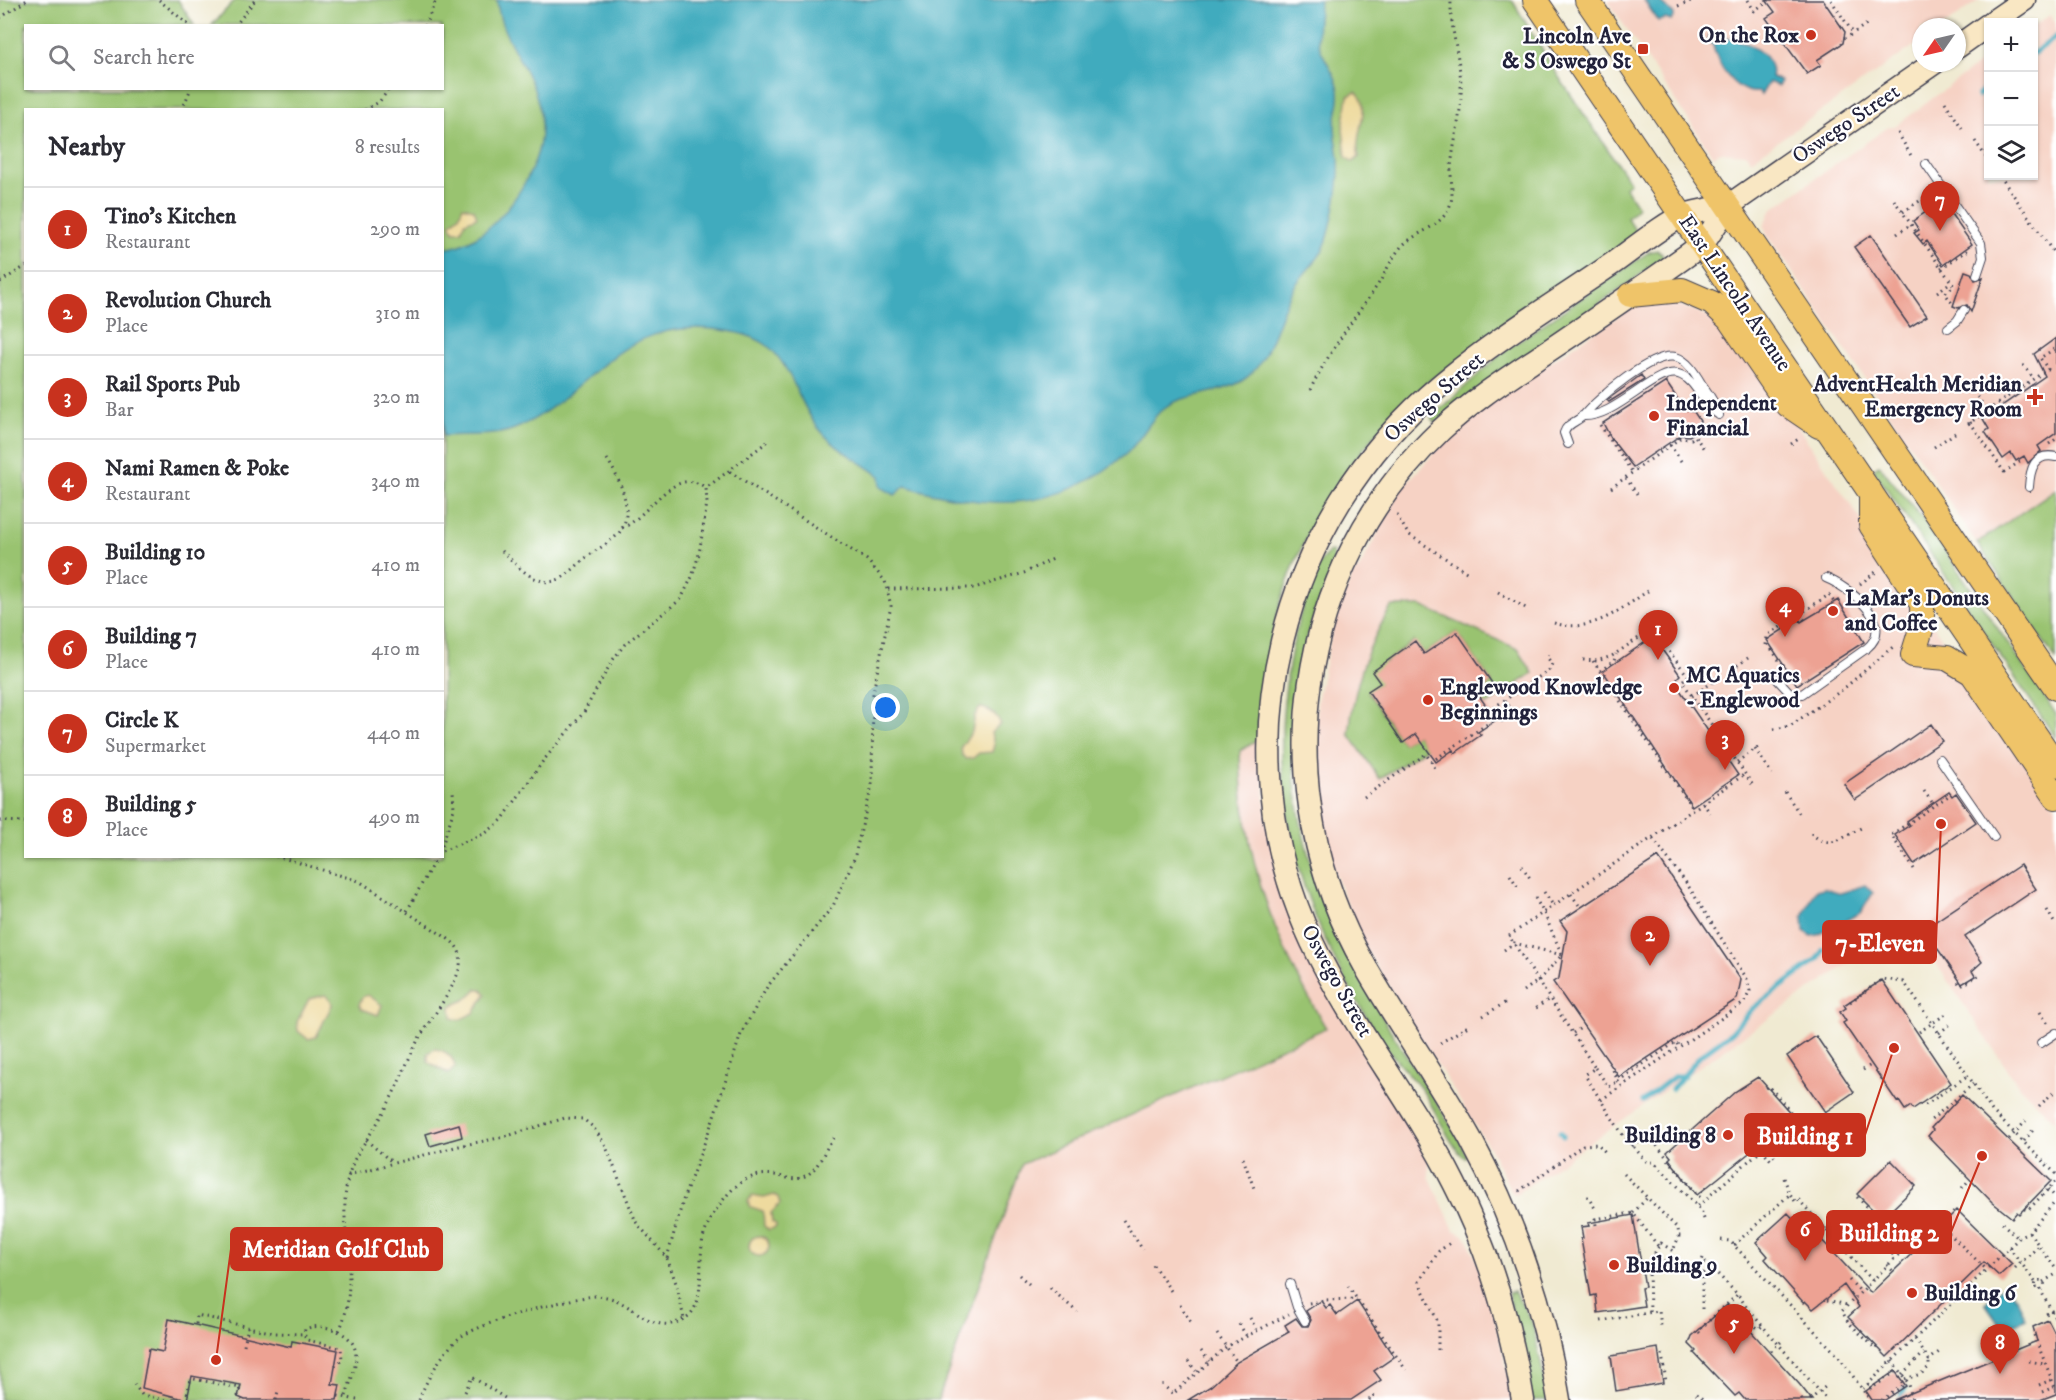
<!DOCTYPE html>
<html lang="en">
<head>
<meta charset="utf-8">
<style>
  body { margin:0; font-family:"IM FELL DW Pica",serif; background:#f2f2f3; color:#2b2b33 }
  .controls { position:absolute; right:18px; top:18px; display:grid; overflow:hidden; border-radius:0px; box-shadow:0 2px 4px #0004 }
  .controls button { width:54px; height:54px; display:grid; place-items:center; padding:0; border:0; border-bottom:2px solid #e1e1e2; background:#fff; color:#2b2b33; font:30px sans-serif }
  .compass { position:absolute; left:1912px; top:18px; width:54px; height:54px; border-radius:50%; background:#fff; box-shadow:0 2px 4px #0004; rotate:236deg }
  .you { position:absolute; left:886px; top:708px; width:21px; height:21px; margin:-15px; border:4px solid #fff; border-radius:50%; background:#1a73e8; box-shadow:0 0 0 9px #1a73e833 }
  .badge { display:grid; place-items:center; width:39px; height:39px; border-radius:50%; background:#c8321e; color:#fff; font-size:20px; font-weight:700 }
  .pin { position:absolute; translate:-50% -50px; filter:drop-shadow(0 2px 3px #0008) }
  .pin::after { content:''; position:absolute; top:32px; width:21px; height:18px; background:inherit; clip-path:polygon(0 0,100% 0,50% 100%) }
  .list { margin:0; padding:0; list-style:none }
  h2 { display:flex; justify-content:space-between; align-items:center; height:78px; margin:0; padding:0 24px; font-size:26px }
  h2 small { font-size:20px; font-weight:400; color:#7c7c81 }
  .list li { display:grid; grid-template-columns:39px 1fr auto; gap:18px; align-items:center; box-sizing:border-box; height:84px; padding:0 24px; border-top:2px solid #e1e1e2 }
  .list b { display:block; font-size:22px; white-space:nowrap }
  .list p { margin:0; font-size:20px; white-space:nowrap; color:#7c7c81 }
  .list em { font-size:20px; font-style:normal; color:#7c7c81 }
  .icon { flex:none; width:33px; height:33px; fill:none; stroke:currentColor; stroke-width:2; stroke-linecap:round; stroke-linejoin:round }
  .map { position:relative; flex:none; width:2056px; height:1400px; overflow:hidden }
  .search { position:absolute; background:#fff; box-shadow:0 2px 4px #0004; left:24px; top:24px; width:420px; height:66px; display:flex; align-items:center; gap:15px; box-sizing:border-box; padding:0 21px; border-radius:0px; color:#7c7c81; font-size:22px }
  .panel { position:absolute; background:#fff; box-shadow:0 2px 4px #0004; left:24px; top:108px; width:420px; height:750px; border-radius:0px }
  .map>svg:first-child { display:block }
  .built { fill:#f6d2c4 }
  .green { fill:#99c370; stroke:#5e7256; stroke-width:1.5; fill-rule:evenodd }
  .sand { fill:#eeda9e; stroke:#887e6c; stroke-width:1.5 }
  .water { fill:#3fabbe; stroke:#30667c; stroke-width:1.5 }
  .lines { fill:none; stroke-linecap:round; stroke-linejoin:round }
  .stream { stroke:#3fabbe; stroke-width:5 }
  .building { fill:#eda293 }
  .service-casing { stroke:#414052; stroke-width:10 }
  .secondary-casing { stroke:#414052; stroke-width:25 }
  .primary-casing { stroke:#414052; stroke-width:26 }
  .path { stroke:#414052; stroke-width:3; stroke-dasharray:1.5 4.5; stroke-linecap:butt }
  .service { stroke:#fff; stroke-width:8 }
  .secondary { stroke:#f9e7c3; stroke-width:22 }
  .primary { stroke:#efc469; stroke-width:24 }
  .poi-dot { fill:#c8321e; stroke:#fff; stroke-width:2 }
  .labels { text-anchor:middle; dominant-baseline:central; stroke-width:4.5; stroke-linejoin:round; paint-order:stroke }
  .poi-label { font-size:22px; font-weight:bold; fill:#22223b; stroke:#fff; text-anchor:start }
  .street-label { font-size:22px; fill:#22223b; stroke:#fff }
  .leader { fill:none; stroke:#c8321e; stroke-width:2 }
  .callout-dot { fill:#c8321e; stroke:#fff; stroke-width:2 }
  .callout { fill:#c8321e; stroke:#c8321e; stroke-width:2 }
  .callout-label { font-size:24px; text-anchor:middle; font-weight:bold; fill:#fff }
</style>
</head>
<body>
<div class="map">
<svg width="2056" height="1400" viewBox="0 0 2056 1400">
  <rect width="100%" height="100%" fill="#fff"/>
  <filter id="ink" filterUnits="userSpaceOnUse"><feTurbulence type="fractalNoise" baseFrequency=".0167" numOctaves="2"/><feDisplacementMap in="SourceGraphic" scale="12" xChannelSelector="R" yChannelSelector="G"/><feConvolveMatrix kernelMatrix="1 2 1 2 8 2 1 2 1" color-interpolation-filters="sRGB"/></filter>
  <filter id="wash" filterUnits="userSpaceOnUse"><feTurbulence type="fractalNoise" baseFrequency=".008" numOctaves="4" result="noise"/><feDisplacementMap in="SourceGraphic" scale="24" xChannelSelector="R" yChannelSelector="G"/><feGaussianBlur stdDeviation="1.35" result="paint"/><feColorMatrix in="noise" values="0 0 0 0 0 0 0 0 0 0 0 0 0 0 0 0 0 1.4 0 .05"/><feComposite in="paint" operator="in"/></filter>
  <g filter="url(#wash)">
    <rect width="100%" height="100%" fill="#f0ead2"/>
    <path class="built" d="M1607 0H1980L1942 27H1921V41L1751 160 1746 154 1721 152 1713 156Z
      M2050 15 2056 24V489L1977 543 1767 235 1764 226 1772 209 1887 128 1897 125 1988 57V176H2034V26Z
      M1657 299 1661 306 1673 304 1700 312 1714 321 1722 330 1729 326 2056 806V1122L2018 1085 1908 922 1516 1194 1512 1193 1490 1149 1364 946 1328 856 1316 778 1317 702 1336 613 1354 572 1359 569 1400 490 1454 432 1501 395 1632 307Z
      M1261 738 1267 827 1429 1159V1176L1454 1230 1464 1235 1469 1241 1490 1299 1514 1400H938L1022 1164 1240 751Z"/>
    <path class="green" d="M0 0H178L194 25 26 26V88H442V26L212 25 235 0H1512L1558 76 1630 182 1625 187 1638 207 1627 218 1638 234 1429 381C1354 446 1291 539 1272 638 1265 670 1264 705 1261 738L1240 751C1242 856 1273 939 1326 1028L1022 1164 938 1400H0ZM26 110H442V856H26Z
      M1657 250 1662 253 1663 258 1436 423 1431 417 1507 349 1649 252Z
      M1879 465 1926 523 2056 714V738L1873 469Z
      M2056 489V660L1977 543Z
      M1332 551C1339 567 1323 591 1317 606 1301 651 1293 702 1293 749 1295 901 1381 1014 1458 1137L1466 1155 1465 1158C1451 1148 1434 1106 1422 1090 1410 1074 1395 1060 1384 1044 1293 908 1257 780 1299 619 1304 603 1316 557 1332 551Z
      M1392 606H1421L1518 649 1533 673 1486 706 1477 693 1492 683 1457 632 1424 654 1414 641 1384 663 1392 675 1368 692 1403 743 1416 734 1427 748 1380 779 1349 734C1354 687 1366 646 1392 606Z
      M1514 1291 1532 1322 1549 1400H1532L1508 1293Z"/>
    <path class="sand" d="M1356 92C1374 105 1352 137 1359 157L1353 162 1346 157 1343 129 1348 96Z
      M463 206 474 209 477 217 465 222 461 231H454L450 224 459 216Z
      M980 708C988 708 999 716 1000 724L991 733 994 745 992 752 979 753 973 758 966 759 962 755 961 747 972 732 975 715Z
      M477 989H482L486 994 474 1013 459 1020 452 1018 451 1006 465 1000Z
      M325 995 331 1000 332 1005 316 1037 308 1039 298 1031 297 1022 309 999Z
      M368 995 382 1005 378 1015 362 1009 359 1005 362 997Z
      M435 1049C445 1050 454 1057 455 1067L449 1074 428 1062V1053Z
      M774 1195 778 1197 780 1204 771 1213 772 1222 776 1224V1227L769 1230 764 1226 763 1211 751 1207 748 1201 752 1196 764 1198Z
      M749 1246a10 10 0 1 1 20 0a10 10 0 1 1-20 0Z"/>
    <path class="water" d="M497 0H1320C1319 14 1315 31 1319 45 1324 61 1337 74 1339 90 1341 102 1335 114 1335 126 1335 138 1339 150 1339 162 1340 184 1335 208 1330 229 1323 262 1308 264 1293 289 1276 318 1271 365 1240 382 1216 396 1185 392 1163 409 1151 418 1141 440 1126 454 1056 514 988 510 905 486L895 495 881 487 880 476C854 456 838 453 816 425 798 401 790 362 765 344 750 334 731 331 713 329 615 320 593 392 519 427 496 438 467 434 443 436V249C471 246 493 227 510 205 546 157 552 116 522 64 510 42 499 25 497 0Z
      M1644 0H1659L1674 15 1671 21 1666 19 1658 21Z
      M1710 35C1718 40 1725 37 1733 39 1750 43 1776 57 1771 77L1781 81 1778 86 1769 82 1761 95 1759 92C1735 95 1717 65 1713 45L1707 41Z
      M1865 885 1873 893 1860 913 1818 935 1812 936 1804 931 1803 916 1816 890 1825 888 1841 893Z
      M2004 1285 2017 1299 2026 1319 2003 1329 1985 1303Z"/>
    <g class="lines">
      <path class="stream" d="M2034 53 2056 37
        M1978 96 1988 86
        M1672 1089 1701 1055 1732 1032 1752 1009 1818 959 1823 950
        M1643 1101 1675 1076H1684
        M1560 1132 1563 1136
        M1900 1400 1905 1388"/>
    </g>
    <g id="blocks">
      <path class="building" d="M1766 0H1823L1845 32 1843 43 1817 60 1821 65 1807 74 1766 18 1775 12Z
        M1942 201 1972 244 1943 265 1927 241 1923 244 1914 233 1919 230 1913 221Z
        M1871 235 1927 316 1910 327 1854 247Z
        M1965 271 1971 273 1975 280 1983 277 1971 312 1967 305 1958 308 1953 306Z
        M2056 338V433L2038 446 2041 451 2028 463 2024 456 2016 461 2011 453 2003 459 1985 432 1989 429 1983 419 2045 376 2034 354Z
        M1641 375 1644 380 1609 402 1607 400Z
        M1666 382 1685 410 1694 412 1700 421 1697 431 1689 436 1681 435 1633 467 1612 440 1603 423Z
        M1838 600 1864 642 1797 685 1767 640 1799 619 1801 622Z
        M1457 632 1492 683 1477 693 1496 720 1478 732 1481 735 1455 753 1453 750 1436 762 1416 734 1403 743 1368 691 1380 683 1372 672 1415 641 1424 654Z
        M1653 637 1680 675 1677 678 1681 685 1680 690 1738 775 1692 806 1603 671Z
        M1931 724 1942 741 1855 800 1844 784Z
        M1949 792 1952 796 1956 793 1976 822 1914 864 1895 835 1910 825 1907 821Z
        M1658 857 1741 980 1737 999 1619 1077 1553 982 1559 978 1567 931 1560 921Z
        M2020 865 2036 889 1965 937 1982 962 1972 971 1975 976 1962 984 1924 929Z
        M1882 980 1951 1083 1913 1109 1911 1106 1905 1110 1899 1101 1897 1102 1843 1023 1846 1021 1840 1012 1846 1008 1844 1005Z
        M1816 1036 1854 1092 1825 1112 1787 1056Z
        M1758 1077 1794 1117 1697 1195 1669 1159 1671 1157 1667 1152 1736 1091Z
        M1962 1095 2051 1181 2019 1214 2017 1212 2012 1218 1992 1202 1928 1136 1933 1130 1931 1128Z
        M459 1124 462 1137 430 1146 426 1134Z
        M1891 1160 1916 1186 1882 1219 1857 1194Z
        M1957 1210 2012 1264 1999 1276 1984 1262 1887 1357 1848 1317 1859 1307 1844 1285 1813 1309 1805 1301 1804 1303 1765 1259 1768 1256 1756 1242 1788 1213 1800 1226 1804 1222 1807 1224 1871 1293Z
        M1633 1215 1645 1287 1641 1288 1644 1306 1598 1313 1596 1295 1591 1296 1581 1239 1583 1238 1581 1227 1589 1226 1588 1223Z
        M1321 1301 1326 1308 1330 1305 1337 1315 1357 1301 1394 1357 1374 1371 1381 1380 1351 1400H1188L1211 1386 1237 1362 1289 1332 1285 1325 1296 1318 1302 1326H1308L1311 1320 1306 1311Z
        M1727 1305 1800 1385 1812 1400H1745L1739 1393 1735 1396 1694 1353 1696 1351 1689 1344 1692 1336Z
        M169 1319 291 1347 292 1341 338 1350 332 1384 340 1385 337 1400H245L238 1397 241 1385 192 1376 187 1400 142 1388 149 1349 163 1352Z
        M2048 1320 2056 1336V1394L2040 1400H1894L2037 1341 2033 1327Z
        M1658 1348 1663 1383 1616 1391 1611 1356Z
        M1895 1371 1906 1386 1885 1400H1872L1866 1391Z"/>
    </g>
  </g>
  <g filter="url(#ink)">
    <use href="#blocks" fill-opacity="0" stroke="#414052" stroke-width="1.5"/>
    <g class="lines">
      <g class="service-casing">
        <path id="service" d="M1926 164 1981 243 1983 257 1977 275
          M1948 328 1957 321 1964 310
          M1582 416C1617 419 1657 364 1681 375 1698 382 1702 406 1719 415
          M1568 444 1564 433C1567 423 1577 422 1584 415 1598 398 1653 351 1676 357 1687 360 1695 373 1701 383 1708 393 1716 403 1719 415
          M2029 487C2030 470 2034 452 2056 457
          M1778 680 1792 695 1802 694 1867 648C1897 623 1848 587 1826 578
          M1940 759 1994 837
          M2041 1043 2056 1033
          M1290 1284 1297 1307 1305 1321"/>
      </g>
      <g class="secondary-casing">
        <path id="secondary" d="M1992 22 2024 0
          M1957 47 1988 25
          M1523 1400C1511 1326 1489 1250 1454 1183 1412 1100 1352 1027 1312 942 1221 748 1280 518 1443 383 1496 339 1555 303 1612 264 1631 251 1664 223 1685 215 1698 210 1714 209 1728 206
          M1559 1400C1545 1309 1514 1219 1470 1138 1437 1079 1398 1024 1365 966 1264 789 1293 570 1441 430 1474 399 1511 376 1548 351 1600 316 1651 281 1703 244L1728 206 1934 63"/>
      </g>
      <g class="primary-casing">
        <path id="primary" d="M1535 0 2056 765
          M1587 0 2056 688
          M1630 295 1682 290 1712 303 1729 319 1788 405 1819 426
          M1871 493V525L1922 604V626L1913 655 1947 658 1972 673 2056 797"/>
      </g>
      <path class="path" d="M159 0 190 26
        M1748 0 1754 11 1769 0
        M1831 0 1853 33 1870 22
        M1678 6 1693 0
        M0 18 27 0
        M235 26 255 0
        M425 26 436 0
        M1844 38 1853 34
        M1945 102 1962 128
        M182 110 191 88
        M365 110 379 102 390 88
        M1898 133 1913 159
        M1975 141 1988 160
        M2000 176 2056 256
        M1894 200 1954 286 1945 293 1954 306
        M1903 212 1933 192
        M1897 234 1911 224
        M1941 268 1970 249
        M0 282 26 266
        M1937 292 1951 282
        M2023 365 2034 379
        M1310 390C1329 352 1353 320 1377 286 1385 274 1391 259 1401 247 1415 232 1440 228 1449 208 1455 195 1450 180 1451 167 1454 139 1462 114 1461 86 1460 56 1450 30 1451 0
        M1977 397 1987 410
        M1970 422 2004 472 2023 460
        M1968 424 2048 369 2040 358 2056 348
        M1600 425 1633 473
        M1791 444 1800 438
        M2049 444 2056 439
        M1670 445 1683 464
        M1934 447 1955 433
        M1626 478 1637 494
        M1611 488 1680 438 1691 439 1695 436 1704 449
        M1397 515 1408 534 1468 573
        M622 528C648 518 674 463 706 488
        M502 551C514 562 527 578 543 581 559 585 571 571 582 561 593 551 609 544 619 533 636 512 619 478 607 459
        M1860 584 1876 572
        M888 589 974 588 1024 573 1053 559
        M1498 592 1529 610
        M1829 595 1834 602
        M1800 614 1806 622
        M1554 623C1591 634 1618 611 1648 591
        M1647 623 1688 676 1682 681 1754 787
        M1768 644 1785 669
        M1766 645 1767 636 1830 594
        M1583 660 1597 661 1612 656 1667 619
        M1593 661 1694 810
        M1732 669 1751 656
        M1600 671 1614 661 1616 654
        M1692 696 1713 682
        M1505 700 1515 715
        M1503 722 1493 708 1549 670 1552 664 1547 657 1549 655
        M1774 729 1790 726 1842 690 1894 646
        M1755 749 1772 774
        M1431 762 1499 716
        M1737 762 1758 747
        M1924 791 1934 805
        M1785 792 1799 813
        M1364 797 1426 754 1435 768
        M1703 803 1710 813
        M0 821 26 822
        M1811 833C1830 852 1844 836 1863 827
        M442 846 454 809 453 790
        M442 851 486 833 502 820 543 761 584 712 612 661 625 644 681 599 692 577 699 554 707 503 706 488 767 442
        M276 856 359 881 447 938C457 945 462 952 460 965 456 988 430 1019 418 1040 408 1059 401 1079 391 1098 382 1118 369 1135 358 1153 326 1207 366 1274 339 1331
        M1522 866 1530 878
        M1914 869 1891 835 1951 794
        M1510 875 1518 887
        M1544 892 1553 905
        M1571 894 1581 908
        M1535 898 1544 913 1562 955
        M2047 910 2055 924
        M407 911 437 856
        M1504 950 1514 943 1562 955
        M1958 982 1961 986 1979 975
        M1524 991 1539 980 1562 955
        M1850 1002 1883 979 1904 982 1992 1111 2056 1174
        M1536 1008 1551 998
        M2040 1012 2048 1024
        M1483 1016 1508 1001
        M1919 1032 1946 1014
        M1573 1033 1584 1026
        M1939 1033 1952 1023
        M1440 1043 1468 1026
        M1595 1068 1609 1087 1618 1081
        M1613 1070 1618 1081 1676 1042 1679 1047
        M1863 1070 1871 1065
        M1766 1088 1769 1086 1792 1114 1793 1127 1803 1141
        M1601 1100 1744 1003 1750 991 1747 979 1687 884 1653 839
        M1920 1104 1924 1106 1967 1076
        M2039 1106 2056 1090
        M1935 1124 1931 1120 1973 1084
        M2009 1139 2026 1121
        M366 1140 393 1163
        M2024 1141 2034 1129
        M1632 1146 1642 1138 1653 1141 1703 1201
        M1766 1146 1777 1160
        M1762 1149 1773 1163
        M1243 1158 1255 1191
        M1624 1174 1678 1229 1679 1236H1684
        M348 1175 459 1146 504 1137 565 1118 583 1119 593 1127 605 1144 636 1222 667 1258 677 1286 684 1319
        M1784 1178 1790 1194 1795 1201 1798 1199 1872 1280
        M1962 1188 1970 1179
        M2048 1189 2056 1198
        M1519 1191 1583 1145 1598 1144 1607 1154
        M1587 1196 1595 1208
        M1857 1197 1879 1219
        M1698 1206 1752 1158 1793 1127
        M2024 1209 2028 1210 2056 1181
        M1633 1213 1647 1198
        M1704 1219 1701 1210 1654 1162H1647L1623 1135 1586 1077V1074L1595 1068 1509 936 1745 774
        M1123 1220 1143 1250
        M2002 1223 2018 1238
        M1596 1225 1595 1219 1633 1213 1658 1246
        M1940 1225 1956 1209
        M1811 1227 1817 1221
        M1825 1229 1837 1218
        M2029 1232 2056 1269
        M1721 1240 1730 1241 1840 1358 1870 1400
        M1734 1245 1790 1194
        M1884 1245 1895 1257
        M2009 1247 2036 1283
        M1653 1255 1668 1263
        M667 1258 684 1197 710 1128 741 1034 767 987 833 906 854 859 872 785 873 692 891 606 885 581 867 560 729 471
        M1703 1258 1702 1261 1707 1263 1740 1297 1747 1308 1827 1400
        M1153 1265 1171 1291
        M1887 1265 1893 1271
        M2015 1268 2039 1246
        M1019 1275 1029 1284
        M1849 1280 1860 1291
        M2035.5 1285a4.5 4.5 0 1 1 9 0a4.5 4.5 0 1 1-9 0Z
        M2043 1282 2056 1274
        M1348 1286 1406 1370
        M1050 1288 1077 1312
        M2040 1289 2056 1320
        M1827 1300 1847 1305
        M1309 1303 1324 1300 1357 1299
        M1180 1305 1192 1324
        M1727 1305 1759 1329 1762 1326
        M1702 1309V1274L1711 1267
        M1650 1312 1649 1269 1652 1257 1661 1243 1673 1251 1679 1236
        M2046 1314 2056 1309
        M1250 1318 1256 1329
        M1601 1321 1659 1311 1661 1326
        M196 1324 197 1315 274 1333 304 1334
        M1239 1324 1246 1335
        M1700 1333 1698 1331 1738 1294
        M1217 1334 1237 1362
        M2034 1335 2056 1390
        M1915 1339 1929 1360 1939 1352
        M244 1345 248 1327
        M1877 1347 1876 1349 1848 1322 1842 1311 1934 1219 1986 1269
        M1438 1350V1322L1419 1282 1439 1251 1450 1243
        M1201 1351 1209 1361
        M1771 1351 1784 1339
        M1662 1354 1666 1382
        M1188 1361 1196 1371
        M1892 1361 1909 1384 1912 1400
        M2029 1361 2045 1364
        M335 1366 342 1360 341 1348 307 1340 304 1334 305 1329C315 1325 327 1326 337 1331 370 1345 351 1375 345 1400
        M1902 1374 1924 1353
        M1905 1379 1921 1374 1929 1367V1360
        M134 1384 142 1395 165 1400
        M1162 1384 1173 1394 1226 1347 1289 1314
        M2039 1385 2051 1380
        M1863 1389 2022 1235 2029 1232 2056 1201
        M465 1392 472 1377 508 1400
        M2042 1392 2054 1387
        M1865 1393 1895 1372 1904 1385 1882 1400
        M1696 1394 1704 1400
        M338 1396 357 1400
        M1801 1399 1802 1400
        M174 1400V1398
        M186 1400 190 1381 194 1379 240 1388 238 1396 242 1400
        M276 1400 278 1391
        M419 1400C426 1380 442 1353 458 1339 474 1324 579 1294 601 1296 634 1299 652 1341 687 1317 707 1303 697 1257 704 1235 707 1226 711 1217 716 1210 731 1187 750 1169 779 1176 788 1178 797 1181 805 1176 820 1169 824 1148 835 1136
        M1369 1400 1373 1396 1378 1400
        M1810 1400 1825 1387"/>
      <use href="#service" class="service"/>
      <use href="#secondary" class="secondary"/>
      <use href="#primary" class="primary"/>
    </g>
  </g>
  <g class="poi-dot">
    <circle cx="1811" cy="35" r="6"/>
    <rect x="1637" y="43" width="12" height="12" rx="3"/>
    <path d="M2032 388h6v6h6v6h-6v6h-6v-6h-6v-6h6z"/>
    <circle cx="1654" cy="416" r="6"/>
    <circle cx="1833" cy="611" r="6"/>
    <circle cx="1674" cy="688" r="6"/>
    <circle cx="1428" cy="700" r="6"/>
    <circle cx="1728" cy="1135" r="6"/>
    <circle cx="1614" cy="1265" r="6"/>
    <circle cx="1912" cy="1293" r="6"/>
  </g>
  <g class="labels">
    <g class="poi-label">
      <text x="1799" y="35" text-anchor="end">On the Rox</text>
      <text x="1631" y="36" text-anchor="end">Lincoln Ave<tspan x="1631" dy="25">&amp; S Oswego St</tspan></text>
      <text x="2022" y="384" text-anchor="end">AdventHealth Meridian<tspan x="2022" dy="25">Emergency Room</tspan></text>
      <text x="1666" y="403">Independent<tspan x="1666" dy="25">Financial</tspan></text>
      <text x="1845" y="598">LaMar's Donuts<tspan x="1845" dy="25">and Coffee</tspan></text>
      <text x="1686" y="675">MC Aquatics<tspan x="1686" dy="25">- Englewood</tspan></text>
      <text x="1440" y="687">Englewood Knowledge<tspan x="1440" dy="25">Beginnings</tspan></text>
      <text x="1716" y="1135" text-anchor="end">Building 8</text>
      <text x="1626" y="1265">Building 9</text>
      <text x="1924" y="1293">Building 6</text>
    </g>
    <g class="street-label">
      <text transform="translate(1846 124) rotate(-34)">Oswego Street</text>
      <text transform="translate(1735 293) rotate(56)">East Lincoln Avenue</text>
      <text transform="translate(1434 397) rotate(-41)">Oswego Street</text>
      <text transform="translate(1337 981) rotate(61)">Oswego Street</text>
    </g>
  </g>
  <path class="leader" d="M1941 824L1936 942M1894 1048L1865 1135M1982 1156L1951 1232M216 1360L231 1249"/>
  <g class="callout-dot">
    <circle cx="1941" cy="824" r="6"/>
    <circle cx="1894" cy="1048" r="6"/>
    <circle cx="1982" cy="1156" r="6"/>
    <circle cx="216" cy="1360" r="6"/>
  </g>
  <g class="callout">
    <rect x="1823" y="921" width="113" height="42" rx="6"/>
    <rect x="1745" y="1114" width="120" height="42" rx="6"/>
    <rect x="1827" y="1211" width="124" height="42" rx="6"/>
    <rect x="231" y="1228" width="211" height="42" rx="6"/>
  </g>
  <g class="callout-label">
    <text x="1880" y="951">7-Eleven</text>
    <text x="1805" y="1144">Building 1</text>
    <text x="1889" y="1241">Building 2</text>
    <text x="336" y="1257">Meridian Golf Club</text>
  </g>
</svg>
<div class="controls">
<button>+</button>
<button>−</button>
<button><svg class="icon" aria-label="layers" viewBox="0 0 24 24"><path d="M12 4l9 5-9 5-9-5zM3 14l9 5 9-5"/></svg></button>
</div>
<svg class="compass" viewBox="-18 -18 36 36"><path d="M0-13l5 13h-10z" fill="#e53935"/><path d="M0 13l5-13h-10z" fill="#7c7c81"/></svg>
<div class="you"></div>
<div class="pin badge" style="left:1658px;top:660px">1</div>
<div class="pin badge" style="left:1650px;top:966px">2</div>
<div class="pin badge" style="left:1725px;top:770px">3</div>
<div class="pin badge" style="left:1785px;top:637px">4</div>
<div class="pin badge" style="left:1734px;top:1354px">5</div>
<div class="pin badge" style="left:1805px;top:1261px">6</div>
<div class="pin badge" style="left:1940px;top:231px">7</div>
<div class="pin badge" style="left:2000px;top:1374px">8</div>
<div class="search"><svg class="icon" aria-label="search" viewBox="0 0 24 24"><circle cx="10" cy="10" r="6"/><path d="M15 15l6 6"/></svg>Search here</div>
<section class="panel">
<h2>Nearby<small>8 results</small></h2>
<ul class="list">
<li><span class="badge">1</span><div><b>Tino's Kitchen</b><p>Restaurant</p></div><em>290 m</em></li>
<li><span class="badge">2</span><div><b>Revolution Church</b><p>Place</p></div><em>310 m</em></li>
<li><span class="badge">3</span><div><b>Rail Sports Pub</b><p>Bar</p></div><em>320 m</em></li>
<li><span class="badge">4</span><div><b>Nami Ramen &amp; Poke</b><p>Restaurant</p></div><em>340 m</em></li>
<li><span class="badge">5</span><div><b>Building 10</b><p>Place</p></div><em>410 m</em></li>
<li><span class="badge">6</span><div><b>Building 7</b><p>Place</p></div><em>410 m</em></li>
<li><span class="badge">7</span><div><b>Circle K</b><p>Supermarket</p></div><em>440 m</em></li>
<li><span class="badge">8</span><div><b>Building 5</b><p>Place</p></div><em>490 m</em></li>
</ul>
</section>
</div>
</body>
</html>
